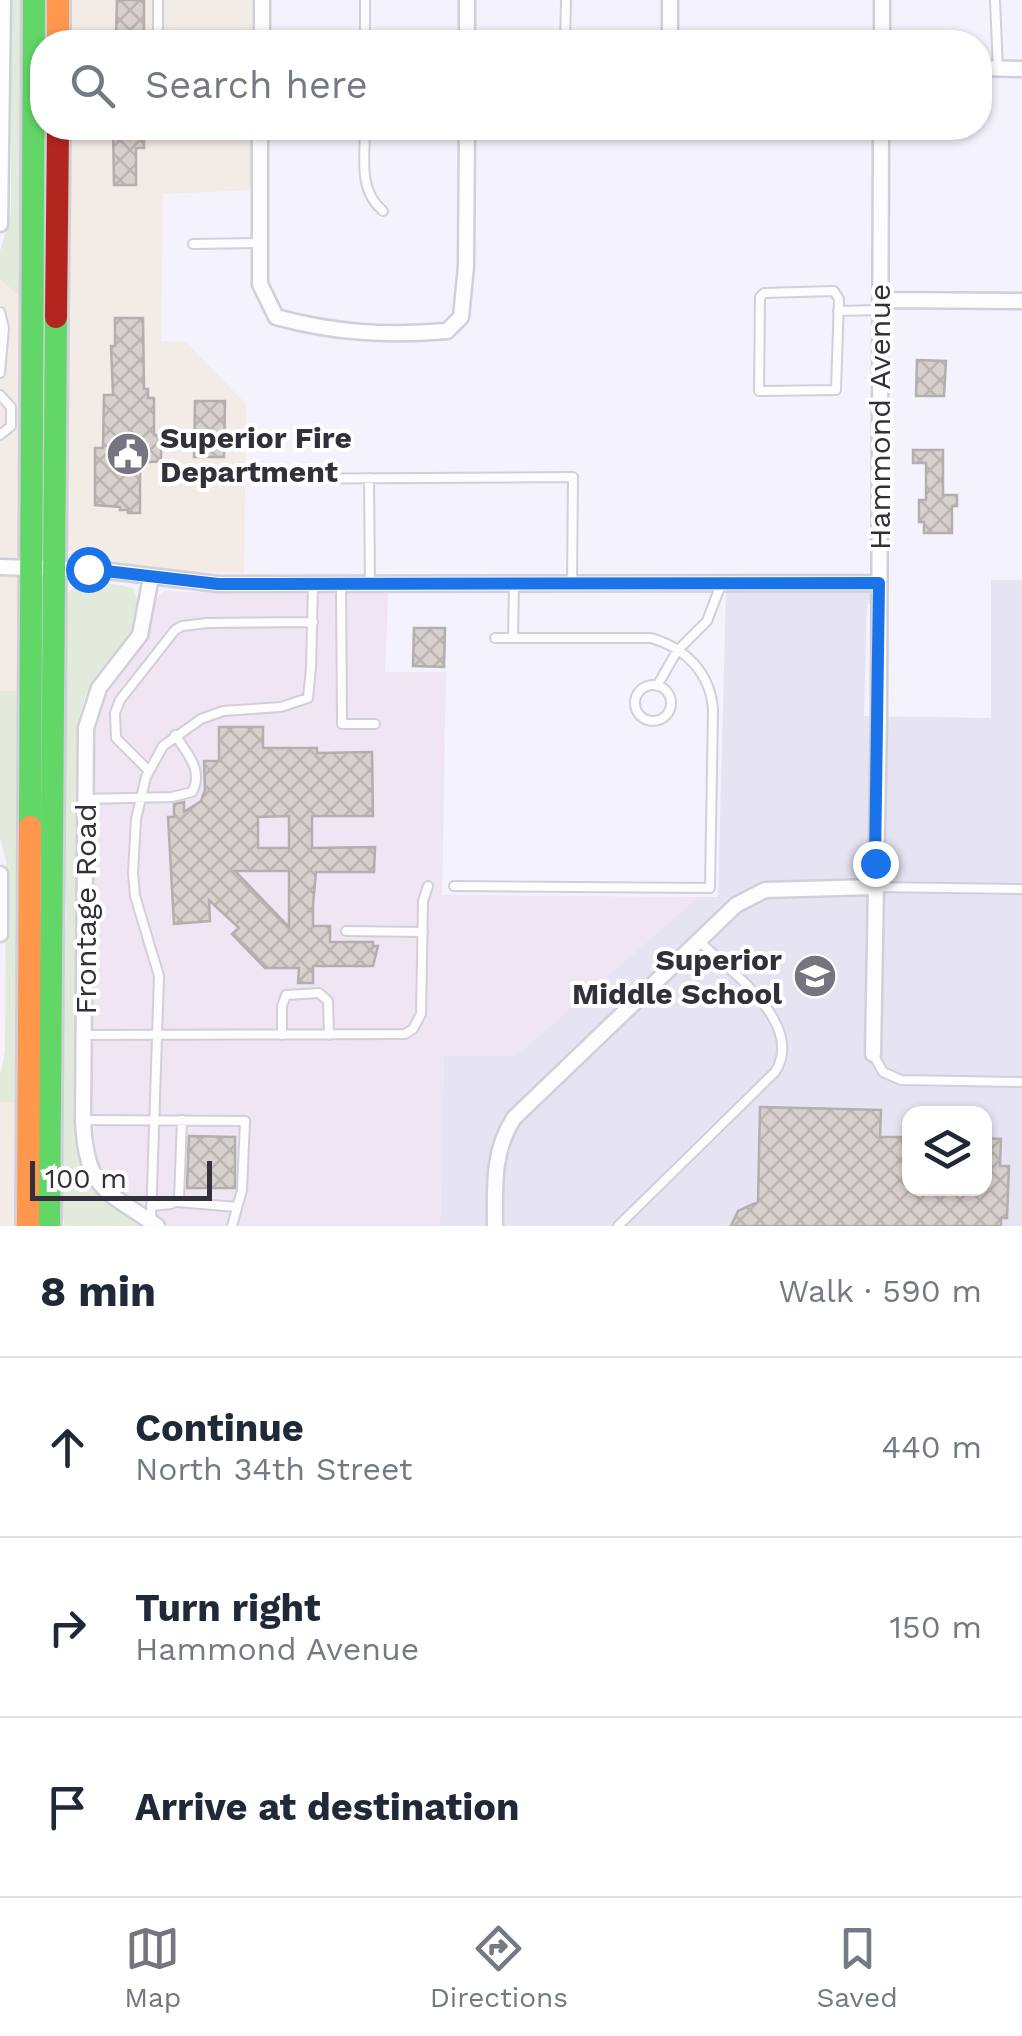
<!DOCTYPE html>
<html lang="en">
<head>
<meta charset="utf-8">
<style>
  body { margin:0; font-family:"Work Sans",sans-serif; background:#f2f2f3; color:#1f2937 }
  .controls { position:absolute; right:30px; bottom:30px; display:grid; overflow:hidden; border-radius:20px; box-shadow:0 2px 8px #0004 }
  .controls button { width:90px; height:90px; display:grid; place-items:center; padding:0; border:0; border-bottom:2px solid #e0e1e3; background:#fff; color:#1f2937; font:50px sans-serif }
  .scale { position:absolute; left:30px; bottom:25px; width:182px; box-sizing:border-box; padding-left:10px; border:5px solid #32303a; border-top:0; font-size:28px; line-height:35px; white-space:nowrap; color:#32303a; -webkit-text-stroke:8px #fff; paint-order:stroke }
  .stop { position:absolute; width:30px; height:30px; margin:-22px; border:8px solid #1a73e8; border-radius:50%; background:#fff }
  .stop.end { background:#1a73e8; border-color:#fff; box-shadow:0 2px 10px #0008 }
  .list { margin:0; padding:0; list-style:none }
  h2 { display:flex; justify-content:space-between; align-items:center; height:130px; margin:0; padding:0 40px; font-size:42px }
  h2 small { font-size:32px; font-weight:400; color:#747a83 }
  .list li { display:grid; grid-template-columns:65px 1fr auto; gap:30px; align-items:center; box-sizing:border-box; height:180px; padding:0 40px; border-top:2px solid #e0e1e3 }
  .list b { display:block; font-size:38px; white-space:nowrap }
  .list p { margin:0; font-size:32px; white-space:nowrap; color:#747a83 }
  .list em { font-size:32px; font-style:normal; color:#747a83 }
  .icon { flex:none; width:55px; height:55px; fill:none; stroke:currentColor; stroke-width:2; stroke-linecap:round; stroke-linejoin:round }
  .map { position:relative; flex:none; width:1022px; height:1226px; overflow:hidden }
  .search { position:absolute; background:#fff; box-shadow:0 2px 8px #0004; left:30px; right:30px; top:30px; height:110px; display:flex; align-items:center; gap:25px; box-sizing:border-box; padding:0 35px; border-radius:40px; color:#747a83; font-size:38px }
  .sheet { height:670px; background:#fff }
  nav { display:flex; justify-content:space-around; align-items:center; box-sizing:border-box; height:140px; border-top:2px solid #e0e1e3; background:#fff; font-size:28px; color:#747a83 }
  nav a { display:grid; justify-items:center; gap:5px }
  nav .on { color:#76747e }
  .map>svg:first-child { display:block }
  .commercial { fill:#f3ebe5 }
  .built { fill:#e6e4f3; fill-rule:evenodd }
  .medical { fill:#efe5f3 }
  .grass { fill:#e2eadb }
  .building { fill:url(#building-cross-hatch); stroke:#b3aeaf; stroke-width:2.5; fill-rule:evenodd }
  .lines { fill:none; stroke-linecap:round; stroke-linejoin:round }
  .lane-casing { stroke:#d1cfd9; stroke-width:12 }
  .street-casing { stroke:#d1cfd9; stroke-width:19 }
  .fast-casing { stroke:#d1cfd9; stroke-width:28 }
  .slow-casing { stroke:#d1cfd9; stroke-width:28 }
  .jam-casing { stroke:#d1cfd9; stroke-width:28 }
  .lane { stroke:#fdfdff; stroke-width:8 }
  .street { stroke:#fdfdff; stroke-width:14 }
  .fast { stroke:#63d668; stroke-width:22 }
  .slow { stroke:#ff974d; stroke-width:22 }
  .jam { stroke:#b3261e; stroke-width:22 }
  .route { stroke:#1a73e8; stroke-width:12 }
  .labels { text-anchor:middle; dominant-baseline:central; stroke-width:8; stroke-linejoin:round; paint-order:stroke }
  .street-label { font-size:30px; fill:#32303a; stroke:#fff }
  .poi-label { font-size:30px; font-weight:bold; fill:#32303a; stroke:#fff; text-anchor:start }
</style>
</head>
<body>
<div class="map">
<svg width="1022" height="1226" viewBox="0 0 1022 1226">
  <defs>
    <pattern id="building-cross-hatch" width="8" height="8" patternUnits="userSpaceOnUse" patternTransform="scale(2.5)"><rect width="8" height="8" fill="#d8d0cc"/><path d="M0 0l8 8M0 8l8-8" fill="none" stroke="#bab3b0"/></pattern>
  </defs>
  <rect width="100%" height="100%" fill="#f4f2fc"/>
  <path class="commercial" d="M68 0H252L253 42H70Z
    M64 128H252V190L163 194 161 341 186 342 246 404 244 573 193 572 80 558 64 545Z
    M0 279 27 303 21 547 18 552V623L24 652V691H0Z
    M0 1102 22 1103V1226H0Z"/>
  <path class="built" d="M991 580H1022V1226H440L444 1055 699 897H718L726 592 826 591 879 583V597L867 605 864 716 991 718ZM910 1114H984V1188H910Z"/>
  <path class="medical" d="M164 591 243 594 388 593 385 672H446L442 895 699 897 516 1056H444L440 1226H168L160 1216 111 1186 96 1162 92 1088 93 733 101 702 146 642 155 599Z"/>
  <path class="grass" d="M11 0H28L27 303 0 279V251L11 213Z
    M91 580 133 588C152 629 112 651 94 680 86 692 82 705 79 719L76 1148C86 1189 110 1207 145 1226H65L60 1199 61 959C65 932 71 909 61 882L68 593 78 583Z
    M0 691H24L22 881 17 930 22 964V1103L0 1102V1075L5 1052 6 861 0 837Z"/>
  <path class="building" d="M117 0H144V36H116Z
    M113 128 144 130V148H136V185H114Z
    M115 318H143L144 389H148V398H154V435H161V461L140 463V513H128V510H120V507L95 505V448H103L104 395H113L111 346H115Z
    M917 360 946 361 944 396H916Z
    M195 401H225L224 457H194Z
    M913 450H943V495H957V506H952V533H924V522H919V500H926V463H913Z
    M414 628H445L444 667 413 666Z
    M219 727H263V748H317V753L372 752 373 816H312V848L375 847 374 872H316L313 905V926H330V942H373V946H378L373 966H313V983H298L299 968H265L232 934 239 928 209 900 210 921 174 924 168 817H174V804L184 802V812L201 801 205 790 204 761H219ZM289 816V848H258V817ZM235 871H289V927Z
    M760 1107 881 1110 880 1137H910V1188H984V1138L1001 1139 1000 1166H1009L1007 1218H1001V1226H731L738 1211 758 1202Z
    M189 1136 235 1137V1188H187Z"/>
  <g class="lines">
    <g class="lane-casing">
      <path id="lane" d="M995 0 998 69
        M158 42V0
        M365 42V0
        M565 42 566 0
        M365 128C365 158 358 190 383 211
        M193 244 260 243
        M834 291 839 299 836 390 759 391 760 297 764 293Z
        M838 311 880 310
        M0 312 4 328 0 373
        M0 395 11 407V426L0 435
        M369 478 370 584
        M253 479 573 477 572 584
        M341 584 342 724H375
        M513 638 514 584
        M635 703a18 18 0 1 1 36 0a18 18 0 1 1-36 0Z
        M657 686 677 651 707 621 722 582
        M149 771 116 738 115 713 120 700 175 630 182 626 207 623 313 622
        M85 799 172 797 192 792C204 771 187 753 175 735
        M454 886 710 888 713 709C710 673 686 648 651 638H495
        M877 887 1022 889
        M346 931 423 932
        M84 1035 405 1034 413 1029 421 1014 423 901 428 886
        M282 1035V1006L286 995 319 993 328 1001 329 1035
        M873 1054 883 1072 901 1080 1022 1082
        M83 1120 245 1121 242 1190 232 1226
        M177 1202 237 1207
        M151 1206 171 1204 179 1199 182 1120
        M151 1220 159 976 135 896 133 873 136 819 146 777 163 746 201 719 223 711 281 707 308 698 311 668 313 584
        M618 1226 775 1072C806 1024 730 971 699 941"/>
    </g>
    <g class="street-casing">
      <path id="street" d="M467 0V42
        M262 42V0
        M670 42V0
        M882 42V0
        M980 68 1022 69
        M260 128V284L276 317C334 333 387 336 447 331L461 317 466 266 467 128
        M0 224 3 0
        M880 300 1022 301
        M0 567 101 570 218 584 879 583
        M151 577 140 635 99 688 86 728 83 1120C86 1191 106 1190 157 1226
        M0 874V934
        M873 1054 879 717 881 128
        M495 1226C495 1186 492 1152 514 1118L736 905 765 890 874 887"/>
    </g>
    <g class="fast-casing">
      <path id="fast" d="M30 827 34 0
        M49 1226 56 317"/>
    </g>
    <g class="slow-casing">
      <path id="slow" d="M58 0V42
        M28 1226 30 827"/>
    </g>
    <g class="jam-casing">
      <path id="jam" d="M56 317 58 128"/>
    </g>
    <use href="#lane" class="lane"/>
    <use href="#street" class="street"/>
    <use href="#fast" class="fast"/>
    <use href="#slow" class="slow"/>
    <use href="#jam" class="jam"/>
  </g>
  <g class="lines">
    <path class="route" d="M88 569 218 584 879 583 875 863"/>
  </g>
  <defs>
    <g id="civic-disc" transform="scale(2.25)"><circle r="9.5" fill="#76747e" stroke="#fff"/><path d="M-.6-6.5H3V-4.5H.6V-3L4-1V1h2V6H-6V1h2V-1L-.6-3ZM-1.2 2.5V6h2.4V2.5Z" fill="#fff"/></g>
    <g id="school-disc" transform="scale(2.25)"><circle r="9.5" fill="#76747e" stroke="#fff"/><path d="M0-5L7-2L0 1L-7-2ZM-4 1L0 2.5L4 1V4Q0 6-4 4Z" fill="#fff"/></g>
  </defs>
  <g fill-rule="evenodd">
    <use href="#civic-disc" x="128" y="454"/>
    <use href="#school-disc" x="815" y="976"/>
  </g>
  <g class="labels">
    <g class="street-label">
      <text transform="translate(879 417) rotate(-90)">Hammond Avenue</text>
      <text transform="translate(85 909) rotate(-90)">Frontage Road</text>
    </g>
    <g class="poi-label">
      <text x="160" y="437">Superior Fire<tspan x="160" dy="34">Department</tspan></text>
      <text x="782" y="959" text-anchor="end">Superior<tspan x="782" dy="34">Middle School</tspan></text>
    </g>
  </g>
</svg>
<div class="controls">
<button><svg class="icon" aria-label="layers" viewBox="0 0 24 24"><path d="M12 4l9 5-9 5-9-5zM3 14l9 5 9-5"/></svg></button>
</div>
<div class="scale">100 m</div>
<div class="stop" style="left:88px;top:569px"></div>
<div class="stop end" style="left:875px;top:863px"></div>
<div class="search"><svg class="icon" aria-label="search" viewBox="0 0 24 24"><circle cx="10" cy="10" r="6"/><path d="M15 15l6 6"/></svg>Search here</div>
</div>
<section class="sheet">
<h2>8 min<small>Walk · 590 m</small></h2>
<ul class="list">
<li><svg class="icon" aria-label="ahead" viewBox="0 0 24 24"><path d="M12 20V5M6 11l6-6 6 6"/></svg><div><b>Continue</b><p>North 34th Street</p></div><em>440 m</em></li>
<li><svg class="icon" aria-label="right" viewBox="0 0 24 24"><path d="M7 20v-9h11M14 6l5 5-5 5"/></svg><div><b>Turn right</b><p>Hammond Avenue</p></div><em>150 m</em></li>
<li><svg class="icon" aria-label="arrive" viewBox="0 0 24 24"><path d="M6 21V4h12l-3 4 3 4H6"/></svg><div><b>Arrive at destination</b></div></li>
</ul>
</section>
<nav>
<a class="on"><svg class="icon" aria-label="map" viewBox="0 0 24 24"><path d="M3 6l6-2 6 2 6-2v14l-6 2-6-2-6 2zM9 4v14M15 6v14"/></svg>Map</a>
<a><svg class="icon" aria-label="directions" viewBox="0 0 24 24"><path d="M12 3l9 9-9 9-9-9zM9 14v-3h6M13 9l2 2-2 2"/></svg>Directions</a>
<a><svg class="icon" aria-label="saved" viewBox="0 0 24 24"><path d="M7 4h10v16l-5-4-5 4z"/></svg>Saved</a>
</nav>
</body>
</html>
